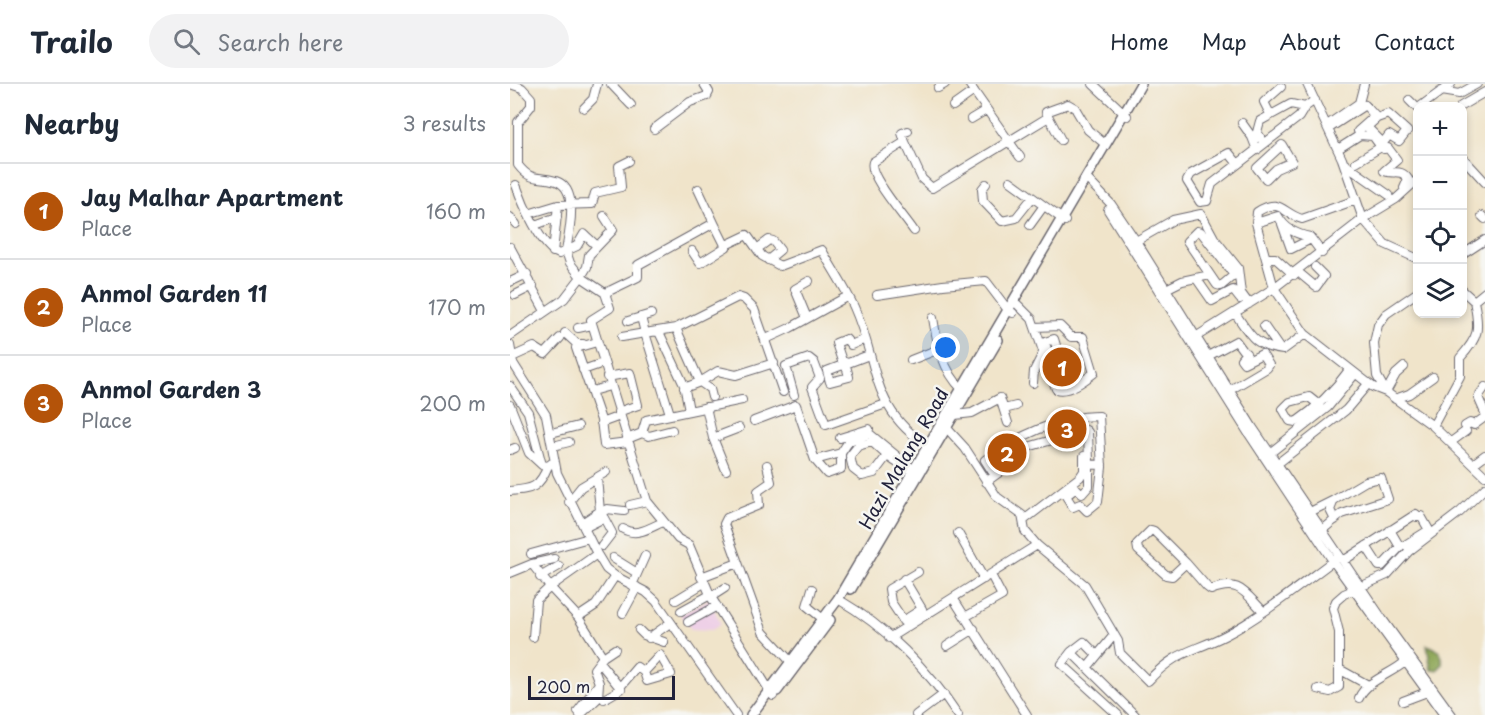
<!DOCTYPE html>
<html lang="en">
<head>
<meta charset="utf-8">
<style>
  body { margin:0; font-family:"Playpen Sans",sans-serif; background:#f2f2f3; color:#1f2937 }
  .controls { position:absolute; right:18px; top:18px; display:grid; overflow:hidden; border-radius:12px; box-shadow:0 3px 9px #0003 }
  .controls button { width:54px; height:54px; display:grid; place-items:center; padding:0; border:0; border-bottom:2px solid #e0e1e3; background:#fff; color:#1f2937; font:30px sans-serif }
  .scale { position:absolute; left:18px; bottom:15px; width:147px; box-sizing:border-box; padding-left:6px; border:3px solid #22223b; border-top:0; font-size:16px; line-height:21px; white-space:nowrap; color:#22223b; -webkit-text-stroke:4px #f6f6f2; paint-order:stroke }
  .you { position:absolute; left:436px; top:264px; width:21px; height:21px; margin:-15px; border:4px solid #fff; border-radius:50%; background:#1a73e8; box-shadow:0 0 0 9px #1a73e833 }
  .badge { display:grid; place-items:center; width:39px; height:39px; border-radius:50%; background:#b45309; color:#fff; font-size:20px; font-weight:700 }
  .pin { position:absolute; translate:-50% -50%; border:3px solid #fff; box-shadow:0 2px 6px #0006 }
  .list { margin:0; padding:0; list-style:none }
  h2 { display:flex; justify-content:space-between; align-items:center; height:78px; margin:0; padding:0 24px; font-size:26px }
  h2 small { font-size:20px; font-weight:400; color:#747a83 }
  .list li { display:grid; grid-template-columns:39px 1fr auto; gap:18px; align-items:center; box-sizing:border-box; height:96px; padding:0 24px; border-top:2px solid #e0e1e3 }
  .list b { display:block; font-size:22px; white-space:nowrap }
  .list p { margin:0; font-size:20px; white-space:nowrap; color:#747a83 }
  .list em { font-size:20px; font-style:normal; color:#747a83 }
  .icon { flex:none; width:33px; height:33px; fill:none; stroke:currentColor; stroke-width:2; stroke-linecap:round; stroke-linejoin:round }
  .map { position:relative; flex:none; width:975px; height:631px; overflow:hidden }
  header { display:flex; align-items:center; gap:36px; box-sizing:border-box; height:84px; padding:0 30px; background:#fff; border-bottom:2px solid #e0e1e3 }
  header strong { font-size:28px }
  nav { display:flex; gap:33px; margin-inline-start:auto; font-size:21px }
  .search { width:420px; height:54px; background:#f2f2f3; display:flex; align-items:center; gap:15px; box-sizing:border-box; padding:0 21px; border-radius:33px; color:#747a83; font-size:22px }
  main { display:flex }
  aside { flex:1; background:#fff }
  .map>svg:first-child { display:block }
  .built { fill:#eed0e7 }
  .forest { fill:#90a85a; stroke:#59654a; stroke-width:1.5 }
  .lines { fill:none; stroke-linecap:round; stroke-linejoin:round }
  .minor-casing { stroke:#6a666d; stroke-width:10 }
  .major-casing { stroke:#6a666d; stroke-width:12 }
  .minor { stroke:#fff; stroke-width:8 }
  .major { stroke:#fff; stroke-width:9 }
  .labels { text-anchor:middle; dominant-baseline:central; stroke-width:5; stroke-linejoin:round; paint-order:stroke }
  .street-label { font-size:18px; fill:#22223b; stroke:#f6f6f2 }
</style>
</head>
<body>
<header>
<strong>Trailo</strong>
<div class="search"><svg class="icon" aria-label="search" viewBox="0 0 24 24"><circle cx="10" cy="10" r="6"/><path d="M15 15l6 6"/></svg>Search here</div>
<nav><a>Home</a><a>Map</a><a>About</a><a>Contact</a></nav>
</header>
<main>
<aside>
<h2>Nearby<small>3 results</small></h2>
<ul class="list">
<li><span class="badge">1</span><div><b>Jay Malhar Apartment</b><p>Place</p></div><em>160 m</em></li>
<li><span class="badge">2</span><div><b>Anmol Garden 11</b><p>Place</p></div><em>170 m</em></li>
<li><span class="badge">3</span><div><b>Anmol Garden 3</b><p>Place</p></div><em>200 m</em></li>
</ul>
</aside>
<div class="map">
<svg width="975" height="631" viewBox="0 0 975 631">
  <rect width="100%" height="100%" fill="#f6f6f2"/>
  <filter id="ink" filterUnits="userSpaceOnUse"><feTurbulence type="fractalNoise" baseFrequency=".0167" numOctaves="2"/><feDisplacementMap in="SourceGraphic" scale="12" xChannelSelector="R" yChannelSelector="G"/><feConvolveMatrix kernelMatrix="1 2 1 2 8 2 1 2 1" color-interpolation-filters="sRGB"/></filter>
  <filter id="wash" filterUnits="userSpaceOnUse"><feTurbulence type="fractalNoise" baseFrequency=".008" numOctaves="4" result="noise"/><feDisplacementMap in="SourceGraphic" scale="24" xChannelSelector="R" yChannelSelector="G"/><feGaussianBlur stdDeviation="1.35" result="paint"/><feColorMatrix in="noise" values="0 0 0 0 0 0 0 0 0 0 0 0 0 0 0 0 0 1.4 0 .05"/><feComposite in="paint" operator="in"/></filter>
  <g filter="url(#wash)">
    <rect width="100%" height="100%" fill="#f0e4ca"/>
    <path class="built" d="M199 515 211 540 202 546 181 545 170 531Z"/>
    <path class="forest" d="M917 561C927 564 934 570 932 581L927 586H921Z"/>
  </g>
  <g filter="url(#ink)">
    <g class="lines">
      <g class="minor-casing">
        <path id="minor" d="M0 0 12 4 21 14V22L8 38V81C22 99 28 91 46 97 70 105 59 149 56 167L67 162 74 150 87 162
          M101 0 121 21
          M459 0 510 73
          M583 0 617 32
          M797 0 832 75 853 135 886 115 908 95
          M428 4 435 0
          M931 7 949 10 967 0
          M899 16 908 25
          M443 22 464 7
          M911 22 941 0
          M951 22 975 8
          M74 24 83 15 87 0
          M760 30 754 18 771 3
          M461 35 476 26
          M732 39 742 53 747 66
          M820 39 849 19 854 0
          M144 45 180 18 197 12 199 8 194 0
          M818 45 855 21 865 32 848 47 850 51 828 65
          M551 56 536 28 558 20 565 24 578 46 595 60
          M395 58 392 49 398 47
          M754 59 747 48 750 37 781 20 795 23
          M873 59 879 51 889 57 897 47 878 30 867 34 857 43 873 59 874 65
          M772 61 782 78 766 85 756 95 747 84Z
          M874 65 878 64 887 76 874 87C884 91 891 84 898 95L894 104
          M952 73 975 98
          M846 78 871 63 863 52 850 51
          M728 80 719 69 681 90 677 97 690 118 697 117 702 100 789 33 795 23 805 16
          M835 80 879 111
          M576 94 601 120 626 157 743 344 873 536 942 631
          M500 97 555 137
          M476 100 472 105 473 117 492 137 506 134 522 114
          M598 126 739 350 823 477 934 631
          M18 130 48 121 82 120 85 109 111 103 109 82 119 77
          M94 132 103 146 79 171 77 183 71 193 95 209 100 224 81 236 137 417 168 455 179 461 201 513 263 612
          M972 132 975 135
          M0 133 6 140
          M746 139 768 132C775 145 786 150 800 153L812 169
          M772 140 781 165 801 155
          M25 141 47 133
          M520 141 533 123
          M404 147C396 134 357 91 363 78L395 58 412 95 422 104 537 34
          M687 147 691 148 724 191 711 202 707 201 677 157Z
          M626 157 663 136 691 130 704 154 728 184 731 209 739 220
          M216 161 237 151 252 172 270 182 312 166C322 185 335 203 344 223 370 281 359 326 421 364
          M0 163 35 227
          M247 165 259 156 263 157 270 166 258 176
          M182 167 190 179 216 163 204 139
          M43 168 48 121
          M952 171 975 156
          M756 174H765L784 191
          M788 188 806 203 814 192 805 183
          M686 194 702 217 723 206 730 215
          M0 198 17 190
          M656 205 672 197 700 191
          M952 206 964 217 975 208
          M908 208 876 230 868 241 864 259 867 292 876 308 923 342 975 392
          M95 209 128 193V181L204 139 188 105
          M5 211 23 202
          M367 211 433 201 476 197 498 226 503 229
          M508 221 522 235 546 305C558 309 575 296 584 289L573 253H561L550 242 525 243
          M725 229C740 251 745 263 773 266L795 250
          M297 234 285 205 299 197
          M423 234C427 259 433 287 452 305
          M118 237 141 230
          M754 242 770 265
          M68 244 82 241
          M149 248 174 301 179 326
          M55 249 67 260H73
          M0 252 54 215 71 193 60 179 56 167 49 170C31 164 12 118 6 101
          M112 253 135 249 131 233
          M684 254 764 204 746 139 747 128C770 113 772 129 792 135L846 116
          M256 255 280 244 338 212
          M87 258 66 264 91 336 94 361 118 358
          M0 261 3 279 36 331 47 389 87 470 96 485 105 492 136 508 146 517 226 631
          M736 269 731 275 734 279 740 276
          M698 272 726 257 740 276 752 270 759 281 757 284 720 306
          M0 274 24 263 35 270 50 254
          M535 274 548 268 544 255 535 258 537 265
          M401 276 429 265
          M335 278 339 293 320 298 317 287 359 271
          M333 280 326 259 336 255 341 261 355 255
          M73 286 93 279
          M97 293 120 289 128 321 108 328
          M523 299 524 287 533 269
          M0 302 18 328 32 381 38 382
          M975 303 968 313 975 329
          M174 304 190 298 208 287 226 291 264 279
          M82 307 100 302
          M876 308 863 303 795 250 764 204 853 135 875 160 908 175
          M876 308 886 290 894 283
          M284 311 276 282 299 274 304 278 310 294 302 303 316 341 376 320
          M202 313 200 305 190 298 166 244 228 213 234 215 244 225 273 308
          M885 315 899 310 923 293
          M0 321 19 369 32 381
          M809 321 799 313 780 318 773 325 780 337 786 338C808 323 824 307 839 286
          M196 323 203 354 216 386
          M494 325 506 322
          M160 330 135 249 166 244
          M445 331 462 329 490 314 498 339
          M244 337 286 321 305 376 317 390 331 385V369L339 357 360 350 404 386
          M91 339 110 332
          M433 340 455 364 487 413 512 431 515 447 527 461 575 501 608 557 610 569 638 597C667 566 681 569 716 551 751 533 794 498 827 474
          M923 342 950 292V274C969 253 970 246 964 217
          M955 342 960 339 964 341 975 333
          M41 349 68 342
          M132 349 139 352 162 346
          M203 354 229 344
          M330 354 359 345
          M117 355 132 349 136 336 232 316
          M941 358 956 347
          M43 362 59 358
          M0 366 5 364
          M760 369 818 323 845 290
          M376 373 364 389 352 392 343 385 340 372 348 362 362 358C376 370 385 381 404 386
          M305 376 331 369
          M767 380 836 326 858 300
          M963 380 975 371
          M257 381 261 398 248 407 249 421 217 434 214 440 253 548 281 578
          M476 398 494 385
          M565 403 572 410 579 402V381L592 380
          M566 404 556 412 563 423 570 420 577 427 588 418 592 383 589 332C550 332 505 353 475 376L482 387 518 363 576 346 578 348 579 378
          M0 407C23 405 29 404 38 382L42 379
          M59 418 71 403 96 388
          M120 421 137 417
          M800 428 824 416
          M88 432 97 425 114 427
          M514 436 570 393 574 387V372
          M72 439 90 427 87 394
          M74 444 94 434 102 449 92 462
          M113 445C127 453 139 444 153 438
          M641 446 644 447 676 479 662 492 656 491 628 466 627 460Z
          M812 446C819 441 825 435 832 430L878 415 871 394 856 397 824 416 820 426 825 436
          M448 449 474 495
          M895 461 919 446 911 432 907 433
          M856 462 869 482H872L890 463 880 446
          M21 470 79 454
          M103 474 127 489
          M833 477 906 430 908 432
          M676 479 697 503 701 506C729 495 734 508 752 526
          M22 480 44 475
          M0 489 22 480 40 503 87 470
          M30 493 49 482
          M191 493 228 479
          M122 501 135 472
          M302 505 297 522 313 535
          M201 513 215 504
          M443 514 517 631
          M328 515C376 543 418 585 448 631
          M166 516 194 499
          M171 527 200 511
          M113 529 127 503
          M68 533 93 573 105 565
          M455 533 492 512 481 491
          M393 537 412 525 394 495
          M178 538 207 522
          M397 542 381 518 379 505 408 488
          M129 546 134 551 154 558
          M23 553 26 516 40 503 68 533 86 521 105 492
          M139 554 160 539
          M379 554 527 461
          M437 562 464 545
          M561 568 574 558 587 571
          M90 579 111 605 94 615
          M577 584 604 551
          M829 585 858 601
          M110 603 127 583 134 588 137 597 161 590 150 571 134 588
          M808 605 820 608 829 603V548L823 524 826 517 834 510 877 491 899 467 950 428 975 404
          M849 614C856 597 881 590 895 578
          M893 617 917 608
          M68 627 88 601
          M70 631 88 614 89 599 84 585 93 573
          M406 631 434 610
          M608 631 552 580 561 568 625 631"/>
      </g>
      <g class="major-casing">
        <path id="major" d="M341 505 488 256
          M267 607 320 536
          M241 631 328 515 631 0"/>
      </g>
      <use href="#minor" class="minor"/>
      <use href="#major" class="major"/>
    </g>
  </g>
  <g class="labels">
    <g class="street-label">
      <text transform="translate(393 374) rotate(-60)">Hazi Malang Road</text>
    </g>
  </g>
</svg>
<div class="controls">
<button>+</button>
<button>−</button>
<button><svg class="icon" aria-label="locate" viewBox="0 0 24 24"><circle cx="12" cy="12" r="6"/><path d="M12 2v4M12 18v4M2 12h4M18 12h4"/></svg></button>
<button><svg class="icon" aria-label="layers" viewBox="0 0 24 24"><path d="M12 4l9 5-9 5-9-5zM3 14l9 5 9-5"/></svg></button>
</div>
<div class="scale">200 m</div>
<div class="you"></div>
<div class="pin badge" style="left:552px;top:283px">1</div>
<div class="pin badge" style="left:497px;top:369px">2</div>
<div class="pin badge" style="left:557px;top:345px">3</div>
</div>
</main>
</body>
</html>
